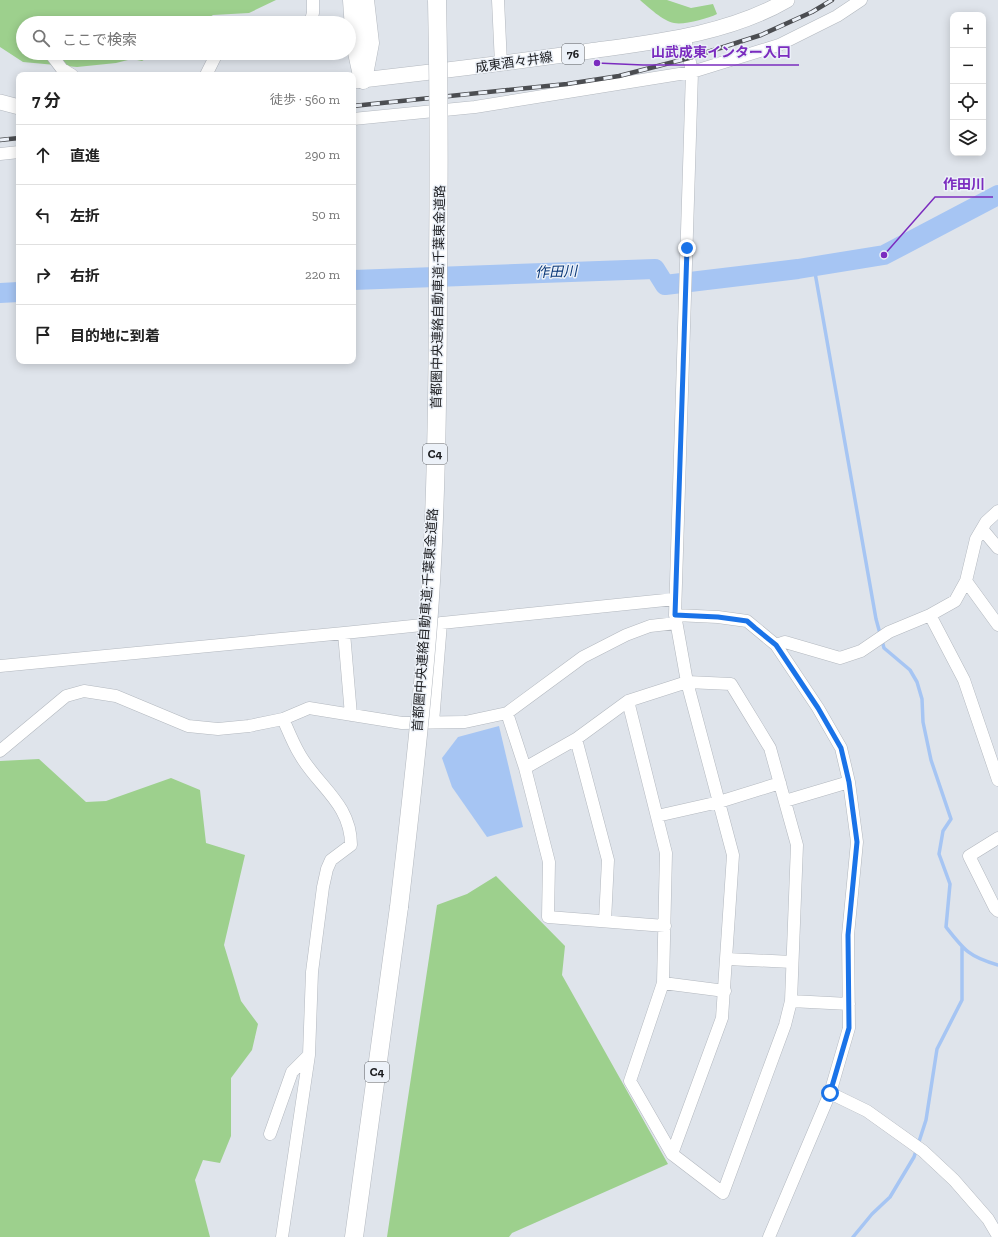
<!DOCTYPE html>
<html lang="ja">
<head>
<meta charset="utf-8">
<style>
  body { margin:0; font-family:"Zilla Slab","Noto Sans JP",serif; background:#f2f2f2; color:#222 }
  .controls { position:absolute; right:12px; top:12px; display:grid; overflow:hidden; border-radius:8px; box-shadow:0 2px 10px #0003 }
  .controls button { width:36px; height:36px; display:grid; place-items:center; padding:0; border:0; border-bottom:1px solid #e0e0e0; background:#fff; color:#222; font:20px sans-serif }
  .stop { position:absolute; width:12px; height:12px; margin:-9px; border:3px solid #1a73e8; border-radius:50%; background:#fff }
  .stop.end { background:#1a73e8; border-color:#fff; box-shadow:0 1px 4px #0008 }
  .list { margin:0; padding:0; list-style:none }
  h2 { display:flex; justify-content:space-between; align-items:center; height:52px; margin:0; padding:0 16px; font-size:17px }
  h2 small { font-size:13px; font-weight:400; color:#767676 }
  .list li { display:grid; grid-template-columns:26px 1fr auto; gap:12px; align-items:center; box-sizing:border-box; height:60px; padding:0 16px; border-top:1px solid #e0e0e0 }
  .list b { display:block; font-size:15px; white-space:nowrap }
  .list em { font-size:13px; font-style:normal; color:#767676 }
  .icon { flex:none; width:22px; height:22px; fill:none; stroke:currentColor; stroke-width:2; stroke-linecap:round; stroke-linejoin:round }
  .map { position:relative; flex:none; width:998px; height:1237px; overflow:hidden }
  .search { position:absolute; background:#fff; box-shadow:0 2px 10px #0003; left:16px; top:16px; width:340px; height:44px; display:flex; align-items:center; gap:10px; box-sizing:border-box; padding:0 14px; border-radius:22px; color:#767676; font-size:15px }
  .panel { position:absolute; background:#fff; box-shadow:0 2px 10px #0003; left:16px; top:72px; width:340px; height:292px; border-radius:8px }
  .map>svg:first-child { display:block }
  .green { fill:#9dd08d }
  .water { fill:#a6c5f3 }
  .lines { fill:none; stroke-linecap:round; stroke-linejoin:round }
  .stream { stroke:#a6c5f3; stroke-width:3.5 }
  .river { stroke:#a6c5f3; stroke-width:20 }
  .minor-casing { stroke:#b3b8bf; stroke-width:13 }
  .major-casing { stroke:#b3b8bf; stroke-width:16 }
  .highway-casing { stroke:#b3b8bf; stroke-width:19 }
  .minor { stroke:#fff; stroke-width:12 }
  .major { stroke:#fff; stroke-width:15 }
  .highway { stroke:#fff; stroke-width:18 }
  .rail-casing { stroke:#4b4d51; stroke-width:4.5 }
  .rail { stroke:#ecf1f8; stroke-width:3; stroke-dasharray:9; stroke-linecap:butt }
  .highway-bridge-casing { stroke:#b3b8bf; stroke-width:19; stroke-linecap:butt }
  .highway-bridge { stroke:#fff; stroke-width:18 }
  .route { stroke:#1a73e8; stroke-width:5 }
  .labels { text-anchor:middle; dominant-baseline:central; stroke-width:3; stroke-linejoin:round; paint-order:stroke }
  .shield { fill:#ecf1f8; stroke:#5a5d61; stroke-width:1 }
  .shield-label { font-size:12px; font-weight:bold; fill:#1c1d20 }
  .street-label { font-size:13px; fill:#1c1d20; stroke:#ecf1f8 }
  .water-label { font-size:14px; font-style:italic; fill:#083677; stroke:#ecf1f8 }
  .leader { fill:none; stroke:#7b2cbf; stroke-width:1.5 }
  .callout-dot { fill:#7b2cbf; stroke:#ecf1f8; stroke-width:1.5 }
  .callout-label { font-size:14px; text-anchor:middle; font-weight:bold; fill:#7b2cbf; stroke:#ecf1f8; stroke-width:3; stroke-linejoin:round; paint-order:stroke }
</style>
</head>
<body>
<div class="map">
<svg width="998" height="1237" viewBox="0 0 998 1237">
  <rect width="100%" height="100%" fill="#dfe4eb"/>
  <path class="green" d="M0 0H276L249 13 213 15 201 23H23V53H155L142 61 132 59 116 63 77 67 23 62 0 47Z
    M640 0H667L691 8 713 4 717 14C707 19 684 25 674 23 663 21 648 7 640 0Z
    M39 759 86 802 106 801 171 778 200 790 206 843 245 855 224 945 241 1001 258 1024 252 1050 231 1078V1136L220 1163 203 1160 195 1180 210 1237H0V761Z
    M496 876 565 946 562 975 668 1164 512 1233 509 1237H387L437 905 467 894Z"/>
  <path class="water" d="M499 726 523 827 487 837 452 787 442 758 458 737Z"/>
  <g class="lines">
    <path class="stream" d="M814 267 876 619 884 648 910 670 917 682 922 699 923 722 931 760 951 819 943 831 939 854 950 884 946 927C964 950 969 957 998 965
      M853 1237 872 1214 890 1197 914 1157 926 1120 937 1049 962 1000V947"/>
    <path class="river" d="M353 280 655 269 665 285 798 269 884 255 998 195
      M0 293 19 292"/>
    <g class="minor-casing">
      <path id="minor" d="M498 0 501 64
        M310 23 313 13V0
        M50 53 62 69 72 75
        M206 75 217 53
        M353 119 475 107 692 72 779 45 837 16 861 0
        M0 154 19 152
        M982 529 998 548
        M966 581 998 625
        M675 615 718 617 747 621 776 645 818 708 841 748 849 782 857 842 848 935 849 1028 830 1093 769 1237
        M930 615 964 680 998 780
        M344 633 351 715
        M776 645 785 642 840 658 861 651 889 632 930 615 955 601 966 581 976 539 986 522 998 511
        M0 666 344 633 675 599
        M507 713 525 768 549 862 548 917 665 926
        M433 722 441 623
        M576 739 608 860 605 921
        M0 751 66 696 84 691 116 696 188 726 218 729 249 726 283 719 309 708 402 723 465 722 507 713 583 657 626 635 650 626 676 623
        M525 768 576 739 628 701 687 682 731 684 770 748 797 845 791 1001 785 1025 723 1193 672 1154 630 1081 663 983 666 853 628 701
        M785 801 849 782
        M657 816 719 802 780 783
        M998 838 969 856 995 908 998 911
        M727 959 792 962
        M663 983 725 991
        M791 1001 849 1004
        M830 1093 867 1111 923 1151 954 1180 988 1219 998 1236
        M270 1134 292 1072 309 1055
        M672 1154 722 1018 733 855 687 682 675 615 692 72 685 38
        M282 1237 309 1055 312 972 323 887 327 869 331 860 351 845C351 803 317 786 299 753 293 743 288 730 283 719"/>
    </g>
    <g class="major-casing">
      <path id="major" d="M353 81C432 72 511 63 590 51 655 42 729 34 787 0
        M0 102 19 107"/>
    </g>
    <g class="highway-casing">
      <path id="highway" d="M352 0 355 43 361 71
        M363 80 370 43 365 0
        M354 1237 399 907"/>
    </g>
    <use href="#minor" class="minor"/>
    <use href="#major" class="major"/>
    <use href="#highway" class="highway"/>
    <g class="rail-casing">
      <path id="rail" d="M353 106 567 84 619 76 689 58 761 35 812 12 832 0
        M0 140 19 138"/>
    </g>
    <use href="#rail" class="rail"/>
    <g class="highway-bridge-casing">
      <path id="highway-bridge" d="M399 907C411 805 423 701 430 598 437 489 438 379 438 269 439 180 439 90 437 0"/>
    </g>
    <use href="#highway-bridge" class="highway-bridge"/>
  </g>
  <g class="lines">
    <path class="route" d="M687 248 675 615 718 617 747 621 755 628 776 645 818 708 841 748 849 782 857 842 848 935 849 1028 830 1093"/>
  </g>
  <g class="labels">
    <g class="shield">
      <rect x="562" y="44" width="22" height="20" rx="3"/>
      <rect x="423" y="444" width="24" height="20" rx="3"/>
      <rect x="365" y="1062" width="24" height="20" rx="3"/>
    </g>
    <g class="shield-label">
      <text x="573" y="54">76</text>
      <text x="435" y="454">C4</text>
      <text x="377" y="1072">C4</text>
    </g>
    <g class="street-label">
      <text transform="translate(514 62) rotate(-8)">成東酒々井線</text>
      <text transform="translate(438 297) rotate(-89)">首都圏中央連絡自動車道;千葉東金道路</text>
      <text transform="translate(425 620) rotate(-86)">首都圏中央連絡自動車道;千葉東金道路</text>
    </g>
    <g class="water-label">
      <text transform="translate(556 272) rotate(-2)">作田川</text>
    </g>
  </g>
  <path class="leader" d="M597 63L643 65H799M884 255L935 197H993"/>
  <g class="callout-dot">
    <circle cx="597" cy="63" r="4"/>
    <circle cx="884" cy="255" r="4"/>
  </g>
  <g class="callout-label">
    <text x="721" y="57">山武成東インター入口</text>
    <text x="964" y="189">作田川</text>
  </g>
</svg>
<div class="controls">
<button>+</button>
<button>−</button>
<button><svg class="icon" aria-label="locate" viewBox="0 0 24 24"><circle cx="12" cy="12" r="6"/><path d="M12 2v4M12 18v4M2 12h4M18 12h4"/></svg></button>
<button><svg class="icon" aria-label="layers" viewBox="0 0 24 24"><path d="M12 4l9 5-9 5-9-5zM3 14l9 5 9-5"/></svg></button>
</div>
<div class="stop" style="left:830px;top:1093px"></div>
<div class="stop end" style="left:687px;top:248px"></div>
<div class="search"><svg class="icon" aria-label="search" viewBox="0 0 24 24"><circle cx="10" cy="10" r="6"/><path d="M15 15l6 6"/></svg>ここで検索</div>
<section class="panel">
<h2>7 分<small>徒歩 · 560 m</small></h2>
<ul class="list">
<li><svg class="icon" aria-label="ahead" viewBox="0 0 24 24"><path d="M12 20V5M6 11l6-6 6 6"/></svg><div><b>直進</b></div><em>290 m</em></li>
<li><svg class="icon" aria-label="left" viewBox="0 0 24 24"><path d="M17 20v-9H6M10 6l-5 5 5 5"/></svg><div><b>左折</b></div><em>50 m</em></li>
<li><svg class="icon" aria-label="right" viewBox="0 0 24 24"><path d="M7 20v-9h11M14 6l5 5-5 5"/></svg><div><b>右折</b></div><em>220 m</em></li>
<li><svg class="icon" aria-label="arrive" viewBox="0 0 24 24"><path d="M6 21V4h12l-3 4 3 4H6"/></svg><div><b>目的地に到着</b></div></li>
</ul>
</section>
</div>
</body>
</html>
